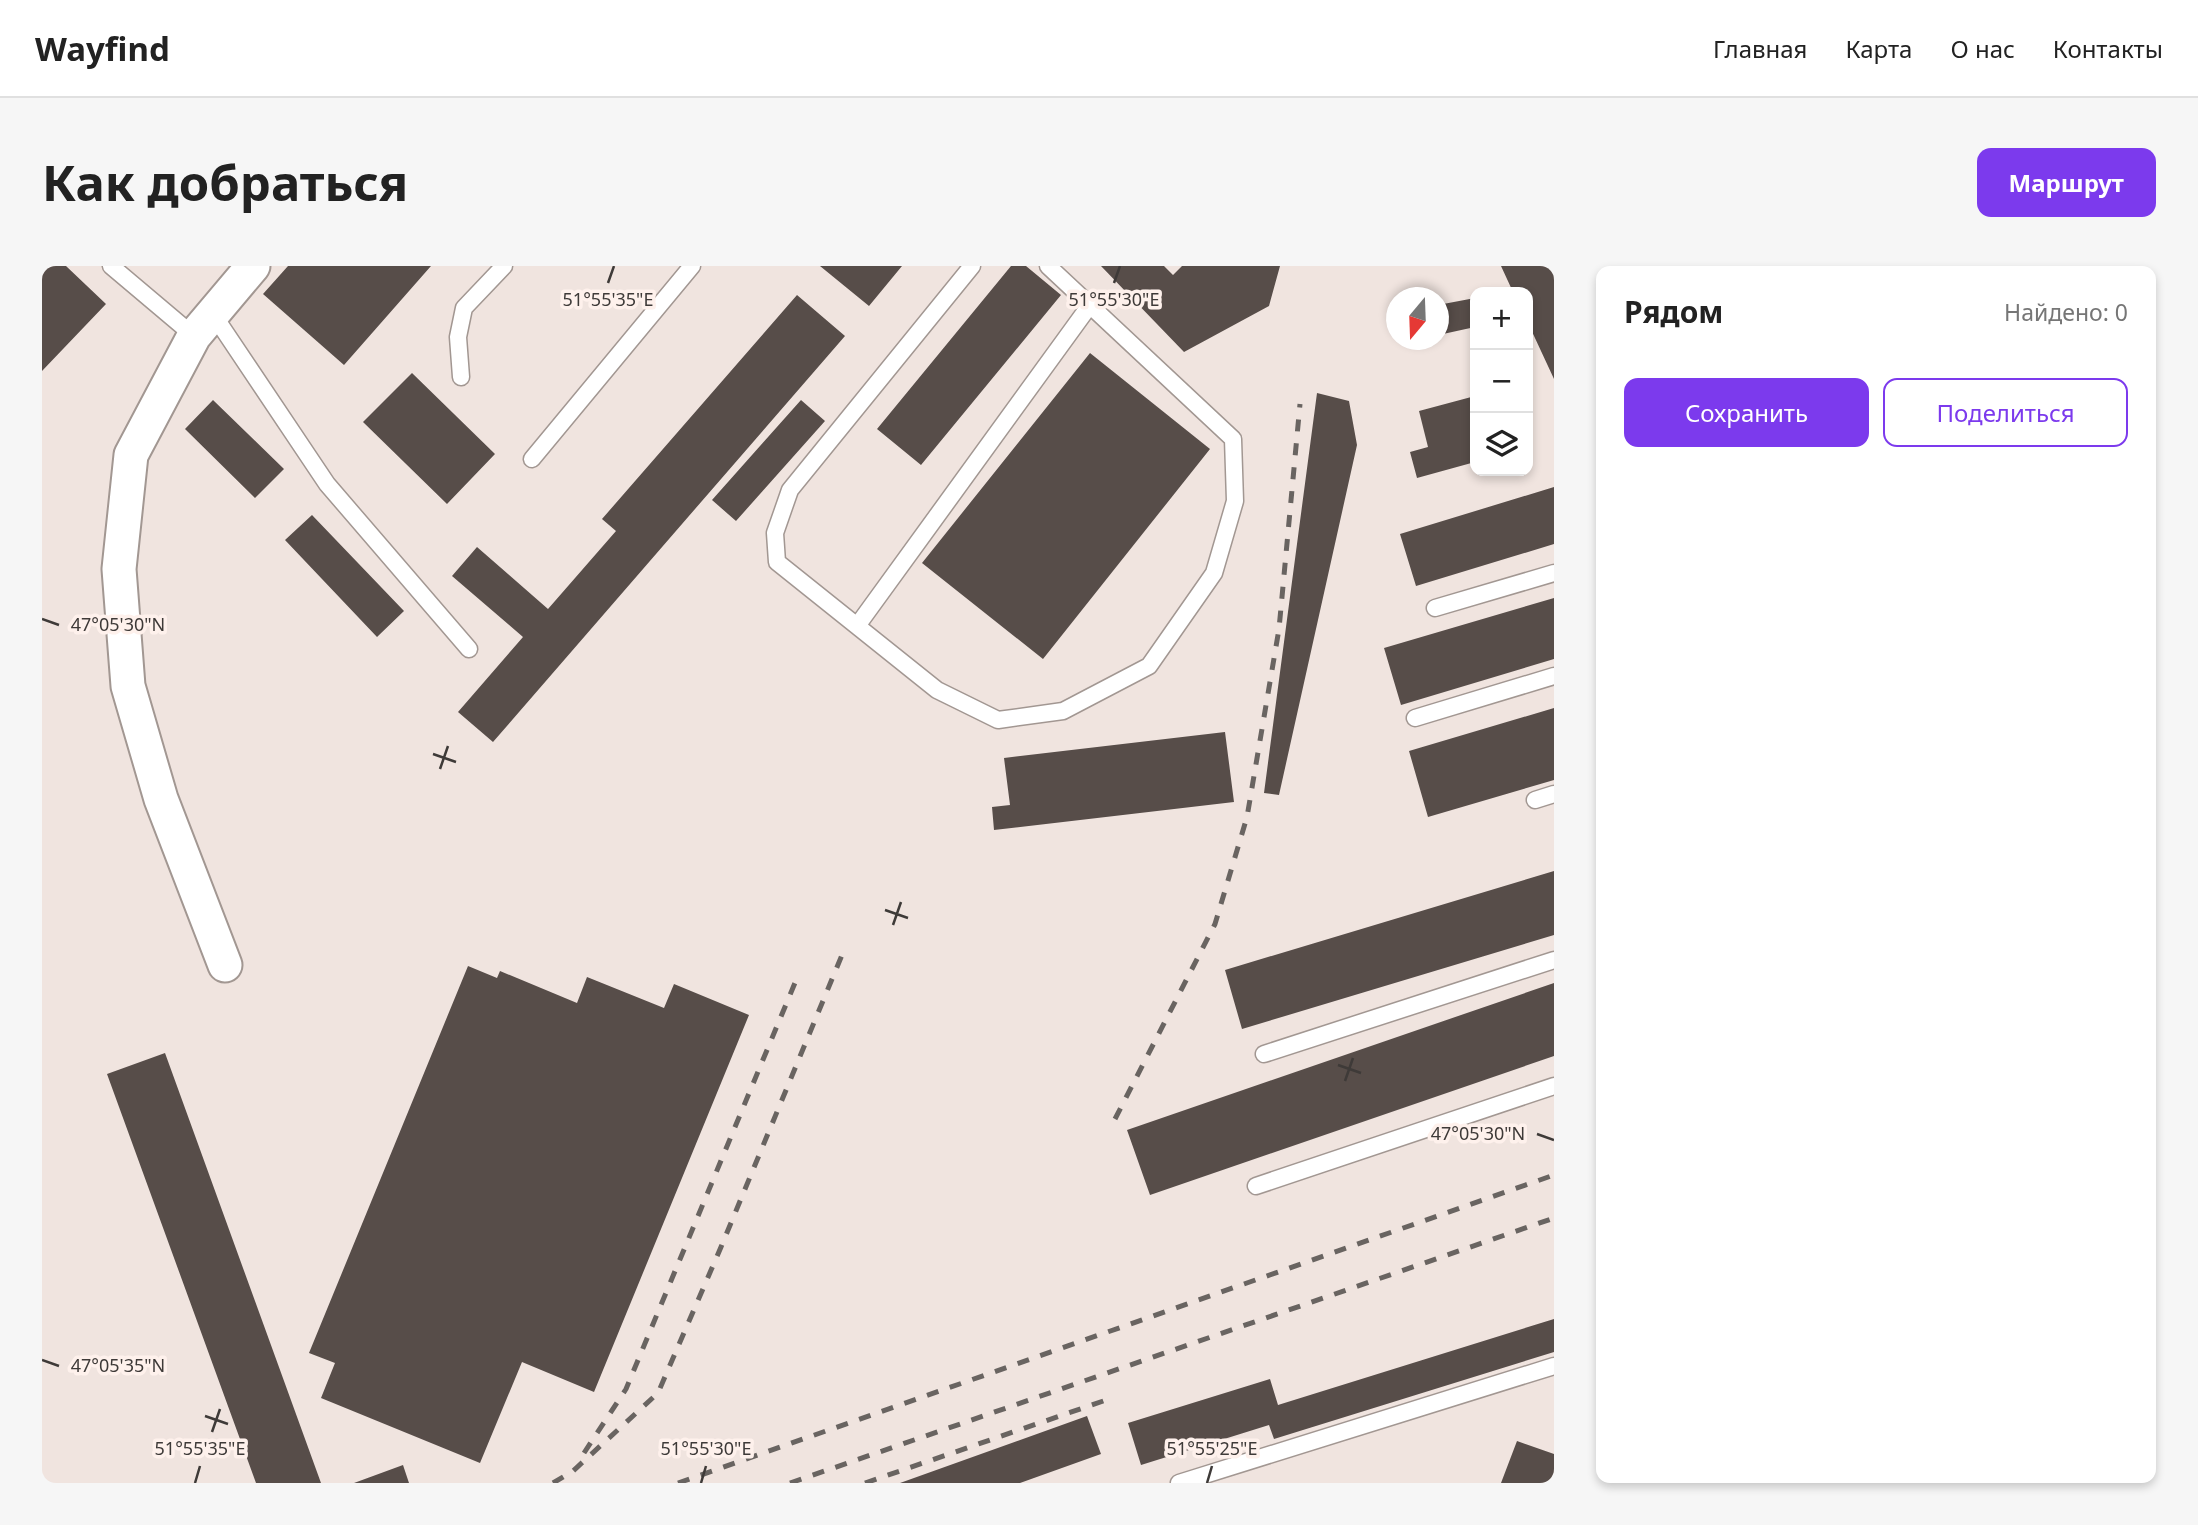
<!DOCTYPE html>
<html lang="ru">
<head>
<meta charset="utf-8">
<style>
  body { margin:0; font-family:"Noto Sans",sans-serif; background:#f6f6f6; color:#222 }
  .controls { position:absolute; right:21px; top:21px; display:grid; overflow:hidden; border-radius:14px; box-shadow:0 4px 10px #0003 }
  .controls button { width:63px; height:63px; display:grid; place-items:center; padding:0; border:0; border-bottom:2px solid #e0e0e0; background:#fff; color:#222; font:35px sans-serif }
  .compass { position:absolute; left:1344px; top:21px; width:63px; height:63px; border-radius:50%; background:#fff; box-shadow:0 4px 10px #0003; rotate:199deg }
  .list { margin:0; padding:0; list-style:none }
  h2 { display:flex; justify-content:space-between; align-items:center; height:91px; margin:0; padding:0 28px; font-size:30px }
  h2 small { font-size:23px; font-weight:400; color:#767676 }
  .actions { display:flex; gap:14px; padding:21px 28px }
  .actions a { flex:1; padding:16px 0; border:2px solid #7c3aed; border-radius:14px; text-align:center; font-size:24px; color:#7c3aed }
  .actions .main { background:#7c3aed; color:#fff }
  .icon { flex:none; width:38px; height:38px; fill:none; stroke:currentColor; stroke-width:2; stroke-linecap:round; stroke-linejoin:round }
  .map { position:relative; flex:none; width:1512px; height:1217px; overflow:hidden; border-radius:14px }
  header { display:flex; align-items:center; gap:42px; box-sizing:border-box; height:98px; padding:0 35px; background:#fff; border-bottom:2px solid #e0e0e0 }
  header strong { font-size:33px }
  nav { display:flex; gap:38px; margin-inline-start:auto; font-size:24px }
  .intro { display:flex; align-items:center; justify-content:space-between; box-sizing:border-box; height:168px; padding:0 42px }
  h1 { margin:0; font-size:49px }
  .button { padding:18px 32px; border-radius:14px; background:#7c3aed; color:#fff; font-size:24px; font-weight:700 }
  main { display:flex; gap:42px; padding:0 42px }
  aside { flex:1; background:#fff; border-radius:14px; box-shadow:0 4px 10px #0003 }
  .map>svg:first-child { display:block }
  .building { fill:#574d49 }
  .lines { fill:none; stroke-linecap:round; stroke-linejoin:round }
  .service-casing { stroke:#a29792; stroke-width:19 }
  .minor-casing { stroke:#a29792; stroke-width:37 }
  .service { stroke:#fff; stroke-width:16 }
  .minor { stroke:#fff; stroke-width:33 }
  .rail { stroke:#696461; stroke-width:5; stroke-dasharray:12 12; stroke-linecap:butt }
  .ticks { fill:none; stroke:#3e3a38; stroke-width:2.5 }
  .ticks-label { font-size:18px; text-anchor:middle; fill:#3e3a38; stroke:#fef1ec; stroke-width:7; stroke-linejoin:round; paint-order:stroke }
</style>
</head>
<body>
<header>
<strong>Wayfind</strong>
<nav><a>Главная</a><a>Карта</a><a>О нас</a><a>Контакты</a></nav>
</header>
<div class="intro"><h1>Как добраться</h1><a class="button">Маршрут</a></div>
<main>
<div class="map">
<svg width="1512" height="1217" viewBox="0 0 1512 1217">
  <rect width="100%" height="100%" fill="#f0e4df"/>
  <path class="building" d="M0 0H24L64 38 0 105Z
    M246 0H389L302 99 221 28Z
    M778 0H860L827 40Z
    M969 0H984L1019 29 879 199 835 163Z
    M1059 0H1122L1131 9 1140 0H1238L1227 40 1142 86Z
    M1459 0H1512V113L1486 57V26H1471Z
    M755 29 803 70 451 476 416 446 481 371 410 310 435 281 506 343 574 265 560 253Z
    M1433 32V61L1401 68 1396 39Z
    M1048 87 1168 183 1001 393 880 297Z
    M370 107 453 188 405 238 321 156Z
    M1275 127 1307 135 1315 179 1237 529 1222 527Z
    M1433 130V196L1375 212 1368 186 1386 181 1377 145Z
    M171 134 242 203 213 232 143 163Z
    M759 134 783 155 694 255 670 234Z
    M1512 221V278L1374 320 1358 268Z
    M270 249 362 345 335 371 243 274Z
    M1512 332V393L1359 439 1342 382Z
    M1512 442V514L1386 551 1367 485Z
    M1183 466 1192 536 952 564 950 541 968 539 962 492Z
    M1512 605V669L1200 763 1183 704Z
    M426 700 455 712 458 705 535 737 545 711 622 742 632 718 707 749 552 1126 480 1096 438 1197 279 1132 293 1097 267 1087Z
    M1512 717V790L1108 929 1085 864Z
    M123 787 279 1217H214L65 808Z
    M1512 1053V1086L1232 1173 1227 1159 1099 1199 1086 1157 1228 1113 1236 1139Z
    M1045 1150 1059 1188 978 1217H858Z
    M1475 1175 1512 1188V1217H1459Z
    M361 1199 367 1217H312Z"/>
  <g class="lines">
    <g class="service-casing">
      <path id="service" d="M69 0 152 70
        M930 0 748 224 733 267 735 296 895 424 956 454 1021 445 1107 400 1172 307 1193 235 1191 173 1006 0
        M171 48 285 218 427 383
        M419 111 416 71 422 42 462 0
        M490 193 650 0
        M1393 342 1512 307
        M815 360 1048 39
        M1373 452 1512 410
        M1493 534 1512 528
        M1222 788 1512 694
        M1214 920 1512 820
        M1137 1217 1512 1100"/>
    </g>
    <g class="minor-casing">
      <path id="minor" d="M183 699 119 533 86 420 77 303 89 189 152 70 211 0"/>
    </g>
    <use href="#service" class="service"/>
    <use href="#minor" class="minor"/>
    <path class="rail" d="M1073 853 1173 658 1205 551 1237 363 1258 138
      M542 1187 584 1123 755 712
      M511 1217 531 1205 616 1127 679 981 800 689
      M636 1217 1512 909
      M748 1217 1512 952
      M823 1217 1070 1132"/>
  </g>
  <path class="ticks" d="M566 17 572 0M1072 17 1078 0M0 353 17 359M391 488 414 496M398 503 406 480M843 644 866 652M851 659 859 636M1296 799 1319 807M1303 815 1311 792M1495 868 1512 874M0 1094 17 1100M163 1150 186 1158M170 1166 178 1143M153 1217 158 1200M659 1217 664 1200M1165 1217 1170 1200"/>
  <g class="ticks-label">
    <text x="566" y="40">51°55'35"E</text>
    <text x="1072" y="40">51°55'30"E</text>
    <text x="76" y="365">47°05'30"N</text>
    <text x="1436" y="874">47°05'30"N</text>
    <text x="76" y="1106">47°05'35"N</text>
    <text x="158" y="1189">51°55'35"E</text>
    <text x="664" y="1189">51°55'30"E</text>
    <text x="1170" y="1189">51°55'25"E</text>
  </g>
</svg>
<div class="controls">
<button>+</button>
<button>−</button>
<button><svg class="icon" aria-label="layers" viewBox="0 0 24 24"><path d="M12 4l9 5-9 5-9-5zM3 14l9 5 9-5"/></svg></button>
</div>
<svg class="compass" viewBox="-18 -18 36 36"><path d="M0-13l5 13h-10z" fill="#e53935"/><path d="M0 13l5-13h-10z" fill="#767676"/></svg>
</div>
<aside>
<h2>Рядом<small>Найдено: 0</small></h2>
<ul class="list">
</ul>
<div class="actions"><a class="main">Сохранить</a><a>Поделиться</a></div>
</aside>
</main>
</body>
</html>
